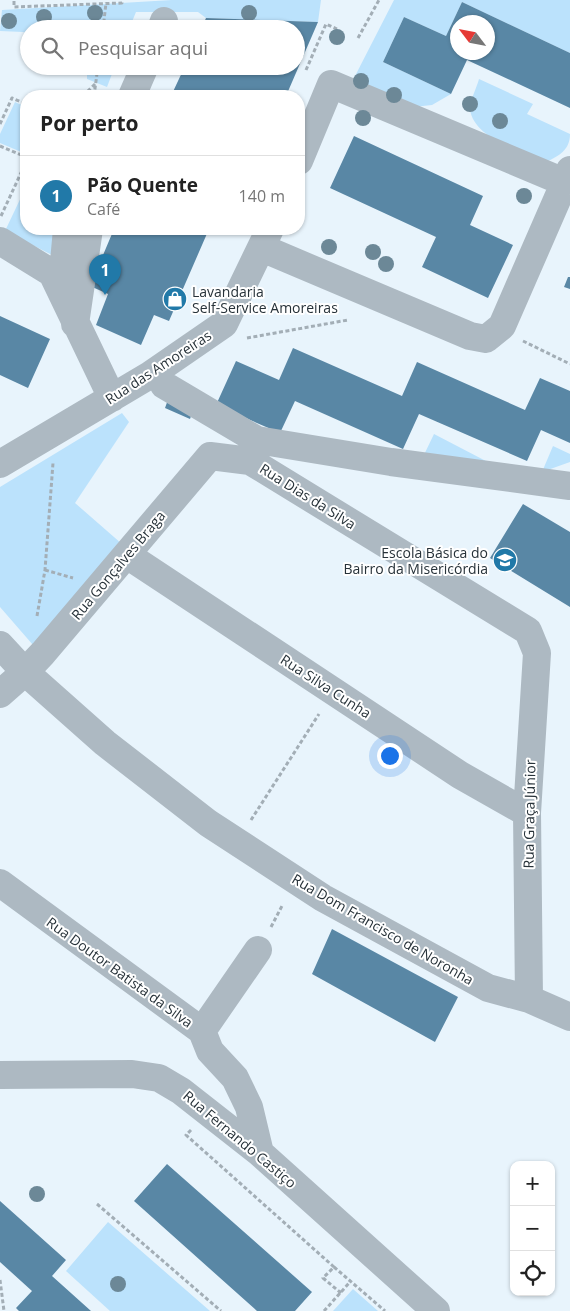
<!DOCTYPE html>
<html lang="pt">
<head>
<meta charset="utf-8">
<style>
  body { margin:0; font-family:"Open Sans",sans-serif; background:#f2f2f2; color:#222 }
  .controls { position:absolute; right:15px; bottom:15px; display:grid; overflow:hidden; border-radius:10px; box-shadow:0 1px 4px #0004 }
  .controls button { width:45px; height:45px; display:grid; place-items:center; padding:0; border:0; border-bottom:1px solid #e0e0e0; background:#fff; color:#222; font:25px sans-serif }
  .compass { position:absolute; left:450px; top:15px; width:45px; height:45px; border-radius:50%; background:#fff; box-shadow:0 1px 4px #0004; rotate:302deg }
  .you { position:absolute; left:389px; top:755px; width:18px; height:18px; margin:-12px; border:4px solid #fff; border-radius:50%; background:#1a73e8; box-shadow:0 0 0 8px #1a73e833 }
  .badge { display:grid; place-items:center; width:32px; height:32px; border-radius:50%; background:#2179a8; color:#fff; font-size:16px; font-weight:700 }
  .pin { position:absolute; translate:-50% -41px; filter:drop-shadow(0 1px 2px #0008) }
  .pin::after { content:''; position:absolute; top:26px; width:18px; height:15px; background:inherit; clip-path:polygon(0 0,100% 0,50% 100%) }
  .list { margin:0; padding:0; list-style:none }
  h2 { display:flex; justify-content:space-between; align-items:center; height:65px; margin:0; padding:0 20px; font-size:21px }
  h2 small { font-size:16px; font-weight:400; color:#767676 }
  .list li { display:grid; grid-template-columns:32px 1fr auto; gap:15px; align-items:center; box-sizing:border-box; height:80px; padding:0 20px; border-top:1px solid #e0e0e0 }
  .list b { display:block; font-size:19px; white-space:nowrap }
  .list p { margin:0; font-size:16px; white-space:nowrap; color:#767676 }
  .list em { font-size:16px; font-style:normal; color:#767676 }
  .icon { flex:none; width:28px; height:28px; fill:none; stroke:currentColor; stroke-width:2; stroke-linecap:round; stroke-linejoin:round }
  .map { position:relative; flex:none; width:570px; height:1311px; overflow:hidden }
  .search { position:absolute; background:#fff; box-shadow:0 1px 4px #0004; left:20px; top:20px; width:285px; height:55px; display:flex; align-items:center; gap:12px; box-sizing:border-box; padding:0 18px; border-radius:28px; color:#767676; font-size:19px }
  .panel { position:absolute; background:#fff; box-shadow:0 1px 4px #0004; left:20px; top:90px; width:285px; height:145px; border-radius:20px }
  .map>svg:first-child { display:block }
  .green { fill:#bbe2fc }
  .building { fill:#5987a5; fill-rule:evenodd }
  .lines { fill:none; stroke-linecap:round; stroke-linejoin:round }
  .path { stroke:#a3aeb6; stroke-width:3; stroke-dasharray:4 2.5; stroke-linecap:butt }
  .minor { stroke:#adb9c2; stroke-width:28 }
  .tree { fill:#6c8897 }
  .labels { text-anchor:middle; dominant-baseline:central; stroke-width:4; stroke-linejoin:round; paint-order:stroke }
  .poi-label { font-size:14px; fill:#273239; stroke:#fff; text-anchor:start }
  .street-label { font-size:14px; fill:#273239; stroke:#fff }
</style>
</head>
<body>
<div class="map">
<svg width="570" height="1311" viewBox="0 0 570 1311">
  <rect width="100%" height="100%" fill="#e8f4fc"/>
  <path class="green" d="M172 0H321L318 22 206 18 198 12H136L129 29H29V34L23 32 0 31 2 10Z
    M394 0H570V53L462 2 446 36 404 17 383 62 451 94 432 105 413 107 353 80Z
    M87 66H115L107 87 87 79Z
    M479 79 533 104 527 114 570 134C570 150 559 156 546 162 523 153 473 138 470 109 470 100 477 87 479 79Z
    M15 102 26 107V154L0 143V134Z
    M24 191H26V229H59L56 257 5 231Z
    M122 413 129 422 75 503 122 544 33 645 0 607V487Z
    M434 434 507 472 422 459Z
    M553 446 570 454V462L542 472Z
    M108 1222 210 1311H110L66 1271Z
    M353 1289 378 1311H333Z"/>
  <path class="building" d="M462 2 570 53V108L467 60 451 94 383 62 404 17 446 36ZM458 22H488V52H458Z
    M206 18 318 22 286 96H171L185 66H296V29H201Z
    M354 136 483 196 470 225 513 245 488 298 422 267 436 237 330 188Z
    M114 229H209L169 321 154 315 141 345 96 325 108 294 90 286Z
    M568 277H570V289L564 287Z
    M0 316 50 339 28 388 0 375Z
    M293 348 402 396 417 362 525 410 540 378 570 391V443L541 430 527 461 419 414 403 449 295 401 280 433 216 405 236 361 279 380Z
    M170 394 195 405 190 419 165 408Z
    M523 504 570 532V607L490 558Z
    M332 929 458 997 435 1042 312 974Z
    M167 1164 312 1292 295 1311H257L134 1201Z
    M0 1201 66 1260 52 1276 91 1311H19L16 1308 32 1291 0 1262Z"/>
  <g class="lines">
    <path class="path" d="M14 1V7L122 3V0
      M103 29 106 3
      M358 38 379 0
      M306 70 326 24 337 29
      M83 96 96 83
      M94 96 98 66
      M0 124 12 98 26 104
      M0 146 26 157
      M1 216 26 162
      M247 338 348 320
      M523 341 570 364
      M45 570 73 578
      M37 616 45 570 53 463
      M251 820 319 714
      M271 927 283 904
      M191 1130 186 1135 334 1267
      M97 1204 221 1311
      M0 1280 4 1311
      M341 1293 323 1278 334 1267 385 1311
      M324 1311 350 1282"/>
    <path class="minor" d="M161 29 164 21
      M132 96 145 66
      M299 161 331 84 564 182
      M0 241 52 273 112 398
      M262 248 470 336 486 339 502 326 570 170
      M52 273 64 262 67 229
      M75 324 89 229
      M164 385 257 440 391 462 570 486
      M0 464 150 375 224 324 270 229
      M127 555 460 775 527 813
      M0 645 25 672 105 743 208 823 323 898 488 988 529 999 570 1017
      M0 694 25 672 43 653 210 456 250 461 528 631 537 653 527 813 529 999
      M0 883 202 1031 210 1051 235 1078 249 1107 260 1153
      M202 1031 258 950
      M0 1075 132 1074 159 1078 181 1091 260 1153 436 1311"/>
  </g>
  <g class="tree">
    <circle cx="95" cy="13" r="8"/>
    <circle cx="249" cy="13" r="8"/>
    <circle cx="44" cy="17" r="8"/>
    <circle cx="9" cy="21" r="8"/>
    <circle cx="337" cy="37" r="8"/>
    <circle cx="361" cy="81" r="8"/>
    <circle cx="394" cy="95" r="8"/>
    <circle cx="470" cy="104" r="8"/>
    <circle cx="363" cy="118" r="8"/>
    <circle cx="500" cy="121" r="8"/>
    <circle cx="524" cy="196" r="8"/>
    <circle cx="329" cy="247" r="8"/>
    <circle cx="373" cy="252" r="8"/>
    <circle cx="386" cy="264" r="8"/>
    <circle cx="37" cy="1194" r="8"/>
    <circle cx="118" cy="1284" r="8"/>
  </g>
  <defs>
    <g id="shop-disc" transform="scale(1.25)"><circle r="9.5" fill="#2179a8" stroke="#fff"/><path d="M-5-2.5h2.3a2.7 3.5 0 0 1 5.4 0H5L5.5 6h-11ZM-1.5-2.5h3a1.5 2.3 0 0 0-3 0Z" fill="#fff"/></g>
    <g id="school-disc" transform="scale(1.25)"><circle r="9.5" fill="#2179a8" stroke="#fff"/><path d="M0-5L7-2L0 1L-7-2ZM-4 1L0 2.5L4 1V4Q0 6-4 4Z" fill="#fff"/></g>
  </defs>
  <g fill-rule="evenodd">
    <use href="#shop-disc" x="175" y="299"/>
    <use href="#school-disc" x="505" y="560"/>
  </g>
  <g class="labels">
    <g class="poi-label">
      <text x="192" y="291">Lavandaria<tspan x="192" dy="16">Self-Service Amoreiras</tspan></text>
      <text x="488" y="552" text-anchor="end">Escola Básica do<tspan x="488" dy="16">Bairro da Misericórdia</tspan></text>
    </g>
    <g class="street-label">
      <text transform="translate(158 367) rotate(-33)">Rua das Amoreiras</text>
      <text transform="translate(308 496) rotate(32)">Rua Dias da Silva</text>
      <text transform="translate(118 565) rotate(-50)">Rua Gonçalves Braga</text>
      <text transform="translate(326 686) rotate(33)">Rua Silva Cunha</text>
      <text transform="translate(529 814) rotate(-89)">Rua Graça Júnior</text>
      <text transform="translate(383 929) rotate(30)">Rua Dom Francisco de Noronha</text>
      <text transform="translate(120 972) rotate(36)">Rua Doutor Batista da Silva</text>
      <text transform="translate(240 1139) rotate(40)">Rua Fernando Castiço</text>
    </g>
  </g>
</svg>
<div class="controls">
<button>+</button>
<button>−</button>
<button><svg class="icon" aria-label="locate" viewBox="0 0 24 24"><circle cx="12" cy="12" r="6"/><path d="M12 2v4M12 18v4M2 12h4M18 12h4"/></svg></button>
</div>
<svg class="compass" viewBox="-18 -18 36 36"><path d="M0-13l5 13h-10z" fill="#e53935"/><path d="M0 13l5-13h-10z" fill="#767676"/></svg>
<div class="you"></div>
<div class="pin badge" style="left:105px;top:295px">1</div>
<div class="search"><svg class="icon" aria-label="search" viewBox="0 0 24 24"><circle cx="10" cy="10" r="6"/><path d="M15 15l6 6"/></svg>Pesquisar aqui</div>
<section class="panel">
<h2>Por perto<small></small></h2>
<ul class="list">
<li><span class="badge">1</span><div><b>Pão Quente</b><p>Café</p></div><em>140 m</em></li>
</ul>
</section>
</div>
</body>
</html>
